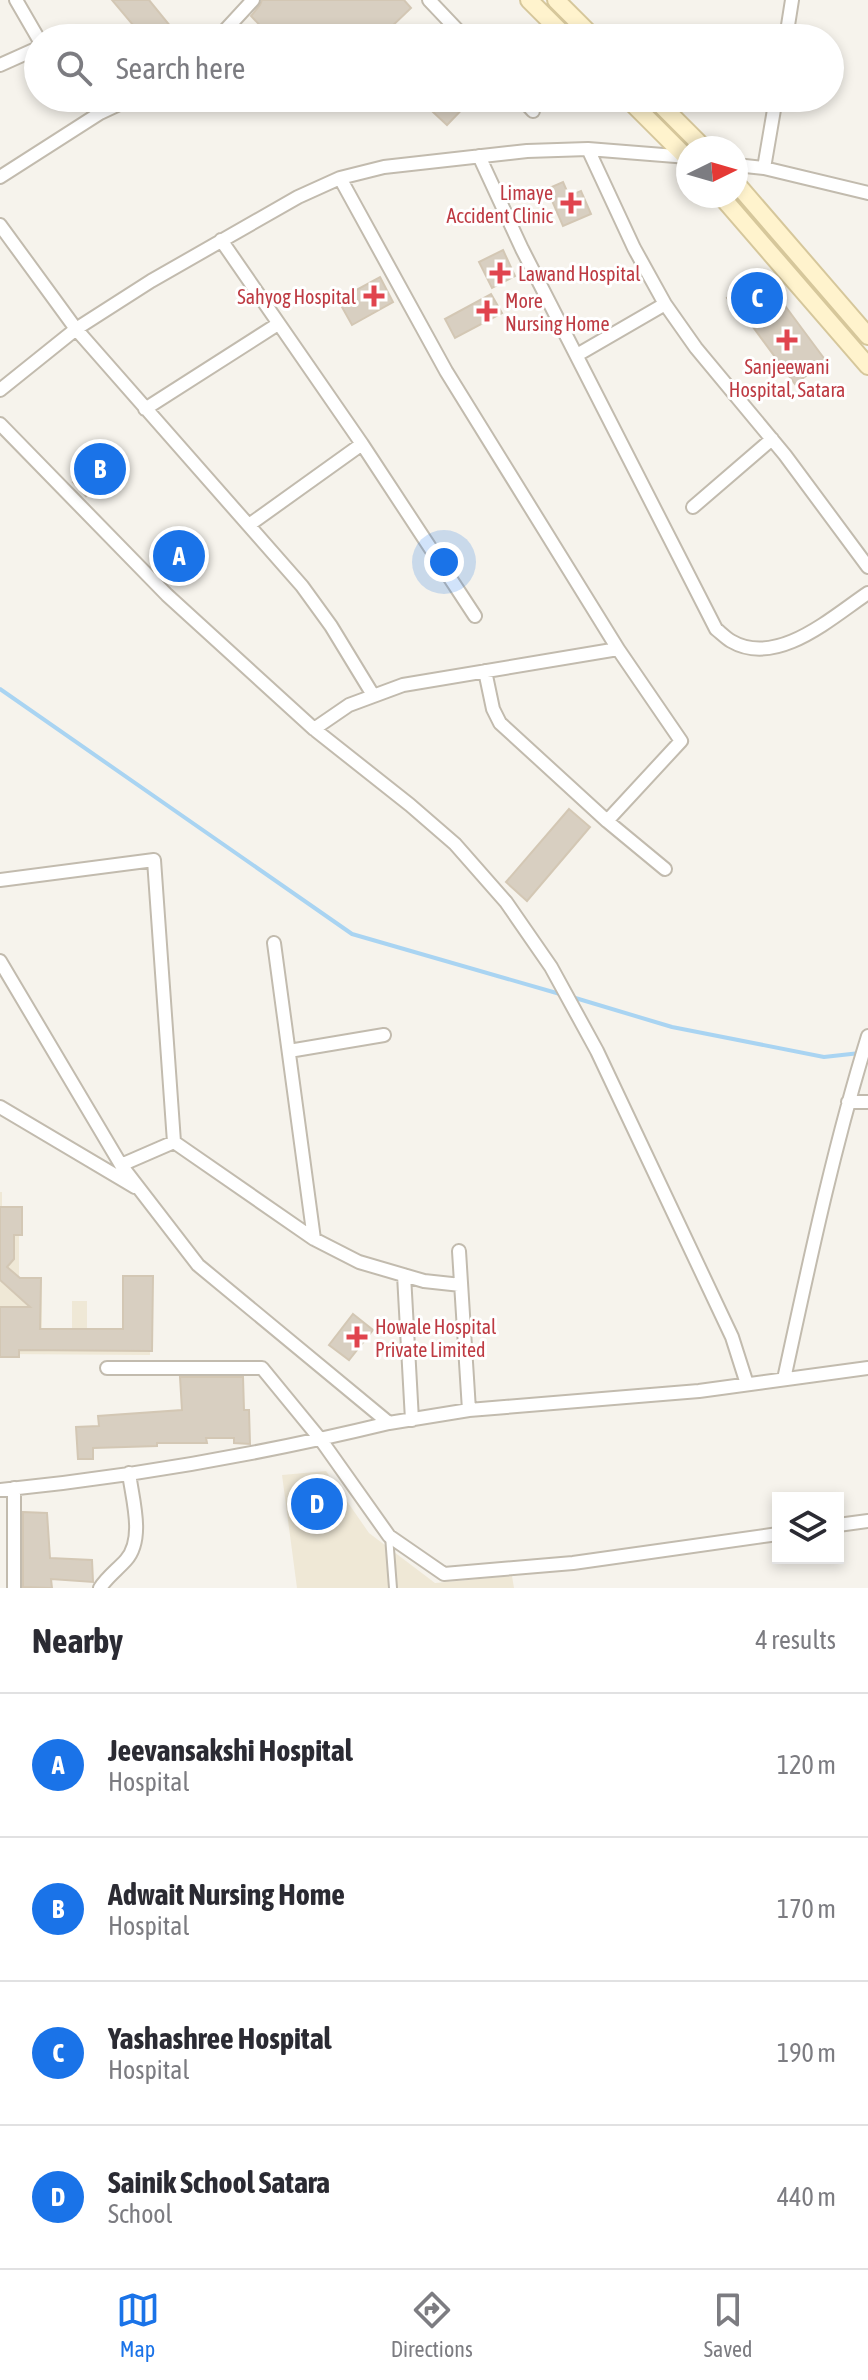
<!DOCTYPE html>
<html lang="en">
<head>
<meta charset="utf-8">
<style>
  body { margin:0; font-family:"Asap Condensed",sans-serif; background:#f7f7f7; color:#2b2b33 }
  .controls { position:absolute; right:24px; bottom:24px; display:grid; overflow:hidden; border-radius:0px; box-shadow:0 4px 12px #0003 }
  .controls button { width:72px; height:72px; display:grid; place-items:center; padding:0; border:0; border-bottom:2px solid #e1e1e2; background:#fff; color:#2b2b33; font:40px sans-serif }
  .compass { position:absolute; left:676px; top:136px; width:72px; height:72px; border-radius:50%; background:#fff; box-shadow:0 4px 12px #0003; rotate:85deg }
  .you { position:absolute; left:444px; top:562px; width:28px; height:28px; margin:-20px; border:6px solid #fff; border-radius:50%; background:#1a73e8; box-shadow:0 0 0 12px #1a73e833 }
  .badge { display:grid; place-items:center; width:52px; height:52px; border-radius:50%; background:#1a73e8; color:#fff; font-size:26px; font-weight:700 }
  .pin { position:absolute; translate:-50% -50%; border:4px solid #fff; box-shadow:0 2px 8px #0006 }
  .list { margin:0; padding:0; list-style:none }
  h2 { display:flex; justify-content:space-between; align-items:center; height:104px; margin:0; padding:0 32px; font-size:34px }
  h2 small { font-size:26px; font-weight:400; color:#7c7c81 }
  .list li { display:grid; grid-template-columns:52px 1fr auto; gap:24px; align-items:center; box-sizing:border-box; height:144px; padding:0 32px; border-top:2px solid #e1e1e2 }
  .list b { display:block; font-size:30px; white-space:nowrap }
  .list p { margin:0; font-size:26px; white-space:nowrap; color:#7c7c81 }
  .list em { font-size:26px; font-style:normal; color:#7c7c81 }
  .icon { flex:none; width:44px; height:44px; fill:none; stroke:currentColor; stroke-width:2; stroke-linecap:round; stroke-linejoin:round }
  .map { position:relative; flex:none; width:868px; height:1588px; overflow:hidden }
  .search { position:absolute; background:#fff; box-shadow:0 4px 12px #0003; left:24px; right:24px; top:24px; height:88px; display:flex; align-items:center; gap:20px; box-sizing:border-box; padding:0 28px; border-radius:44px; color:#7c7c81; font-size:30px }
  .sheet { height:680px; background:#fff }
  nav { display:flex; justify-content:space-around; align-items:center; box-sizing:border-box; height:112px; border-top:2px solid #e1e1e2; background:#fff; font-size:22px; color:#7c7c81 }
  nav a { display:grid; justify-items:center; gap:4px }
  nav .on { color:#1a73e8 }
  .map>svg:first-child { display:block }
  .education { fill:#efe8d6 }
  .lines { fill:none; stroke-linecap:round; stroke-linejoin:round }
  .stream { stroke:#a9d4f2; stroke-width:4 }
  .building { fill:#d8cfc1; stroke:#d3c7b4; stroke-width:2 }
  .lane-casing { stroke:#c2bbae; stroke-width:10 }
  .street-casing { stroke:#c2bbae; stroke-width:16 }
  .secondary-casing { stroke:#d6c79b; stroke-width:20 }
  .lane { stroke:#fff; stroke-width:6 }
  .street { stroke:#fff; stroke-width:12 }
  .secondary { stroke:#fff3cd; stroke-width:16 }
  .health-dot { fill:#e0444e; stroke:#fff; stroke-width:3 }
  .labels { text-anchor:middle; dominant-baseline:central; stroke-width:6; stroke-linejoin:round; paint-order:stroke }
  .health-label { font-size:20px; fill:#be3a42; stroke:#fff; text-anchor:start }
</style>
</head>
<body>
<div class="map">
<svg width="868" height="1588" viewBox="0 0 868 1588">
  <rect width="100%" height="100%" fill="#f6f3ec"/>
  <path class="education" d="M0 1192H2V1211H19V1278L42 1279V1329H72V1301H87V1331L127 1332 151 1282 150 1355 0 1354Z
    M326 1471 369 1533 435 1583 512 1576 514 1588H297L282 1475Z"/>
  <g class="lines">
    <path class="stream" d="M0 689 352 934 560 994
      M572 997 672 1027 824 1057 860 1053"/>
  </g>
  <path class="building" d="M112 0H149L180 38H144Z
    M262 0H404L411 8 387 31 394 38H272L251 16 260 5Z
    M418 98H473L447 125Z
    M563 182 569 196 581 191 591 214 563 226 547 189Z
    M503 250 515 276 492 288 479 262Z
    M761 270 783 297 780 299 826 361 795 384 750 323 748 325 727 298Z
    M380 277 393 302 352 325 338 300Z
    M491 294 502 313 455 338 445 319Z
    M102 455 114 469 86 496 73 482Z
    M180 537 197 554 174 578 157 562Z
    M569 809 590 827 527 901 506 882Z
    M0 1207H22V1235H14V1259L7 1267 20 1278H41L40 1329H123V1276H153L152 1351 19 1350V1357H0V1307H30L0 1280Z
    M353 1314 373 1330 349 1360 329 1345Z
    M180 1377H243L244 1410H249L250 1444 234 1443V1438H206L207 1443H157V1446L93 1448V1459H78L76 1427 99 1426 98 1416 182 1410Z
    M23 1512 47 1513 50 1558 92 1560 93 1582 51 1579 52 1588 23 1587Z"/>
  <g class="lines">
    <g class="lane-casing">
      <path id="lane" d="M389 1536 393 1588"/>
    </g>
    <g class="street-casing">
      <path id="street" d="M16 0 38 38
        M429 0 465 38
        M218 38 253 0
        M786 38 792 0
        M0 65 38 48
        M87 98 100 113
        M521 98 533 111
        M588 149 634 248 665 304 696 348 785 455 868 567
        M479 156 522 249 716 629C721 633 726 638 731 641 777 668 832 617 868 593
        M736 165 764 168 776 98
        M764 168 868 193
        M0 177 100 113 132 98
        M340 178 446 371 618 649
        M0 225 76 329 302 586 331 626 373 695
        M221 240 362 444 475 616
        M577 355 665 304
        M0 390 76 329 151 281 298 197 340 178 384 167 527 151 588 149 688 157
        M145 409 278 324
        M0 424 167 595 314 729 410 805 455 844 506 902 551 967 597 1051 732 1337 747 1384
        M693 507 772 439
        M249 525 362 444
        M485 671 493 709 500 723 607 821 665 869
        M314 729 349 705 403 685 618 649 681 741 607 821
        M0 880 154 860 174 1142
        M274 943 314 1239
        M0 961 121 1165 198 1265 389 1423 469 1410 699 1391 868 1368
        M289 1051 384 1035
        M848 1102H868
        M0 1107 135 1187
        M121 1165 174 1142 314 1239 359 1262 424 1281 461 1285
        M459 1251 469 1410
        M404 1275 412 1420
        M107 1368H262L321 1440 389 1536 444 1574 573 1563 778 1534
        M784 1379C809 1264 833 1149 868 1036
        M0 1490C131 1477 261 1454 389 1423
        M838 1525 868 1521
        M14 1588V1488
        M100 1588C107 1577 117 1570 126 1560 145 1539 132 1498 129 1473"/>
    </g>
    <g class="secondary-casing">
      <path id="secondary" d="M529 0 567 38
        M556 0 594 38
        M627 98 688 159
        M654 98 704 148
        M736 183 868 336
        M721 196 868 366"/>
    </g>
    <use href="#lane" class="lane"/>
    <use href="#street" class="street"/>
    <use href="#secondary" class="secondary"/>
  </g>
  <g class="health-dot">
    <path d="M567 191h8v8h8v8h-8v8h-8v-8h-8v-8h8z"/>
    <path d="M496 261h8v8h8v8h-8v8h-8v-8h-8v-8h8z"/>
    <path d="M370 284h8v8h8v8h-8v8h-8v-8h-8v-8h8z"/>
    <path d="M483 299h8v8h8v8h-8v8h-8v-8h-8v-8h8z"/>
    <path d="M783 328h8v8h8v8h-8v8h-8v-8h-8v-8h8z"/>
    <path d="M353 1325h8v8h8v8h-8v8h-8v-8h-8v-8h8z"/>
  </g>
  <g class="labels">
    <g class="health-label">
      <text x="553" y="192" text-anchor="end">Limaye<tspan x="553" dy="23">Accident Clinic</tspan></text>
      <text x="518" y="273">Lawand Hospital</text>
      <text x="356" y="296" text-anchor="end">Sahyog Hospital</text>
      <text x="505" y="300">More<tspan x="505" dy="23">Nursing Home</tspan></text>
      <text x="787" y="366" text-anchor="middle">Sanjeewani<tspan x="787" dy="23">Hospital, Satara</tspan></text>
      <text x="375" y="1326">Howale Hospital<tspan x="375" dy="23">Private Limited</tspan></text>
    </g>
  </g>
</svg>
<div class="controls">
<button><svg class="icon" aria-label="layers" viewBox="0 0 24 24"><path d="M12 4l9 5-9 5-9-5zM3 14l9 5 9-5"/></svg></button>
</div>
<svg class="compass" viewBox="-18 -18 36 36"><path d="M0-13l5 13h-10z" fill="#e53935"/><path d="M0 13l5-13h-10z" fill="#7c7c81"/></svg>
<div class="you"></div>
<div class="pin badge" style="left:179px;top:556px">A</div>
<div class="pin badge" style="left:100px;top:469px">B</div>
<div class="pin badge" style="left:757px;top:298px">C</div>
<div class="pin badge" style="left:317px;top:1504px">D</div>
<div class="search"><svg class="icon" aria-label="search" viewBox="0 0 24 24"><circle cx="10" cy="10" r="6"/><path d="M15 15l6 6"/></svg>Search here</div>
</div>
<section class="sheet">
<h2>Nearby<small>4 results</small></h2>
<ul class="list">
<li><span class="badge">A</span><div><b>Jeevansakshi Hospital</b><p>Hospital</p></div><em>120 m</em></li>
<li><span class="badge">B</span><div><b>Adwait Nursing Home</b><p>Hospital</p></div><em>170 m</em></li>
<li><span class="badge">C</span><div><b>Yashashree Hospital</b><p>Hospital</p></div><em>190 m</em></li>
<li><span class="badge">D</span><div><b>Sainik School Satara</b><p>School</p></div><em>440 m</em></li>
</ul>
</section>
<nav>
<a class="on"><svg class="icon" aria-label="map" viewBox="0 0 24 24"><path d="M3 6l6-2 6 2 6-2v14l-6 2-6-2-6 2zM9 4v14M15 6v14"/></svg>Map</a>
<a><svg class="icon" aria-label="directions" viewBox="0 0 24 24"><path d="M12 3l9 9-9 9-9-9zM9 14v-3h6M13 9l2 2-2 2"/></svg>Directions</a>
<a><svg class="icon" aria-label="saved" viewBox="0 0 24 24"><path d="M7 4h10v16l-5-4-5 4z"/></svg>Saved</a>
</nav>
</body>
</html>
